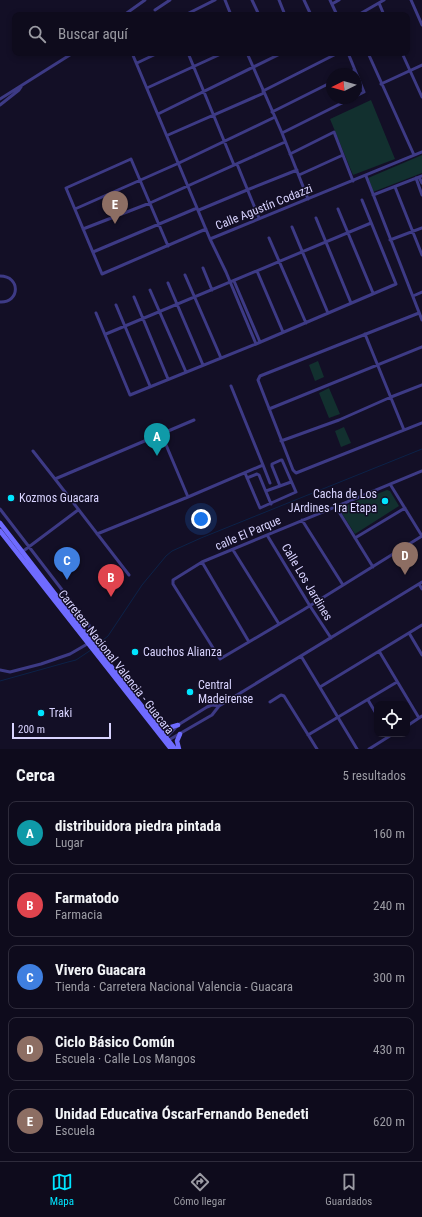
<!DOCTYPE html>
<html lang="es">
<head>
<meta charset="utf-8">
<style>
  body { margin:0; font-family:"Roboto Condensed",sans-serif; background:#171425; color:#f1f3f6 }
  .controls { position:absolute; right:12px; bottom:12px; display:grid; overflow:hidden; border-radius:8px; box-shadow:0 2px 6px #0003 }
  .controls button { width:36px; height:36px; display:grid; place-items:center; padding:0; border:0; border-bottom:1px solid #2e2b3b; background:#0e0b1c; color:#f1f3f6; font:20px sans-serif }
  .compass { position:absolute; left:326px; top:68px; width:36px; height:36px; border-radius:50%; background:#0e0b1c; box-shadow:0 2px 6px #0003; rotate:265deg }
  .scale { position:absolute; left:12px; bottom:10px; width:99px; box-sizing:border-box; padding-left:4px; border:2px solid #d9d4ff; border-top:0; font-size:11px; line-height:14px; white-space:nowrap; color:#d9d4ff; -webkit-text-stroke:3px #130f26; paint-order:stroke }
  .you { position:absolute; left:201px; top:519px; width:14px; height:14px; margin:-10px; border:3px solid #fff; border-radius:50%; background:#1a73e8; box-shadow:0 0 0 6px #1a73e833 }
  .badge { display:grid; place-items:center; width:26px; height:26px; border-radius:50%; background:#00e5ff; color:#fff; font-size:13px; font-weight:700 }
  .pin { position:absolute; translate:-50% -33px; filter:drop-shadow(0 1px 2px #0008) }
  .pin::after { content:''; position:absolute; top:21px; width:14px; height:12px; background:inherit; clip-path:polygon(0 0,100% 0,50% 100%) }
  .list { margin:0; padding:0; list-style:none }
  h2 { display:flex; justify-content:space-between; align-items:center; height:52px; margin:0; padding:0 16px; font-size:17px }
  h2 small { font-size:13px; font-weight:400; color:#9b9ba3 }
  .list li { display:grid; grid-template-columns:26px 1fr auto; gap:12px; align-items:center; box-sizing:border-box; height:64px; margin:0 8px 8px; padding:0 8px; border:1px solid #2e2b3b; border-radius:8px }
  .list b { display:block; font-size:15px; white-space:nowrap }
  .list p { margin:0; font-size:13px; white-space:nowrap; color:#9b9ba3 }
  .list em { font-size:13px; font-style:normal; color:#9b9ba3 }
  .icon { flex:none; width:22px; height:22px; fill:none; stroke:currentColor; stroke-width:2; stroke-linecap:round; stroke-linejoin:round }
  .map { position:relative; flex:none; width:422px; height:749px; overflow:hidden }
  .search { position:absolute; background:#0e0b1c; box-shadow:0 2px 6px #0003; left:12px; right:12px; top:12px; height:44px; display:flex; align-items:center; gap:10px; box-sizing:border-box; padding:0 14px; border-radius:8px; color:#9b9ba3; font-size:15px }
  .sheet { height:412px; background:#0e0b1c }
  nav { display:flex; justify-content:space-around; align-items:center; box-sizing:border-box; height:56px; border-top:1px solid #2e2b3b; background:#0e0b1c; font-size:11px; color:#9b9ba3 }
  nav a { display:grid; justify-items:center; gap:2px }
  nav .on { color:#00e5ff }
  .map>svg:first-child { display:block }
  .green { fill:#12302f }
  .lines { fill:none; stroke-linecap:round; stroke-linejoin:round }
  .stream { stroke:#0c2248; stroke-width:1 }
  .street { stroke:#3d3a85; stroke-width:3 }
  .secondary { stroke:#6f6bff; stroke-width:4.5 }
  .poi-dot { fill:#00e5ff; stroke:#130f26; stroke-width:1.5 }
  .labels { text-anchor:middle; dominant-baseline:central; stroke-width:3; stroke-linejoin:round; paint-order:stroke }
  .street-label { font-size:12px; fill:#d9d4ff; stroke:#130f26 }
  .poi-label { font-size:12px; fill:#d9d4ff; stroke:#130f26; text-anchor:start }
</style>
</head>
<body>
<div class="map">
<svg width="422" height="749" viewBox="0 0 422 749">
  <rect width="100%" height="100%" fill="#130f26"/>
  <path class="green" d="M371 100 395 159 353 175 330 119Z
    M422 155V173L373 192 368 178Z
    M318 361 324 377 315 381 309 365Z
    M329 388 340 414 329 418 319 393Z
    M344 427 351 443 341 447 335 431Z
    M387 490 390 491 399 506 355 534 339 509 370 495 372 496Z"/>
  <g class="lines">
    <path class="stream" d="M97 645 108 636 142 585 166 556 172 551 201 538 422 449
      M0 681 68 662 76 660 91 650"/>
    <path class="street" d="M225 0 231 15
      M252 0 259 15
      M279 0 285 15
      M304 0 311 15
      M330 0 337 15
      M411 0 422 25
      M379 3 384 15
      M332 4 339 0
      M155 10 170 0
      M124 15 145 0
      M185 15 215 0
      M358 15 384 0
      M132 53 210 239 422 152
      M188 53 234 165
      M247 53 282 133 308 199
      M348 53 364 92 356 96
      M368 53 414 155
      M402 53 422 97
      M137 63 158 53
      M347 74 355 70
      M381 84 422 65
      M147 88 223 53
      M263 91 338 53
      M0 99 73 53
      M0 105 19 90 21 87
      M272 112 332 82
      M158 114 282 53
      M282 133 352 98
      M168 135 264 93
      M290 154 334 132 353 181
      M237 164 259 218
      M299 175 343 155
      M366 176 422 320
      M419 177 422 183
      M416 178 422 195
      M395 187 422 255
      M373 195 422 176
      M75 209 179 163 275 117
      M338 209 373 293
      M199 210 247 190 297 170
      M316 218 351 303
      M292 227 328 313
      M83 229 150 203 285 142
      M269 238 306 323
      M210 239 226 272 256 344
      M390 240 422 228
      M168 246 131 159 66 188 102 274 206 229
      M93 252 197 208
      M203 268 212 290
      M257 271 283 332
      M185 275 221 358
      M0 276C21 276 20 303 0 302
      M234 281 260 342
      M168 283 203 365
      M150 290 186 372
      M413 296 422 292
      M134 297 168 379
      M116 305 150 386
      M96 313 130 395 256 344 396 284 362 200
      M419 313 260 376 258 380 293 470 296 473 422 423
      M106 334 371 223
      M365 334 404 430
      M269 409 422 347
      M281 441 339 420 391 397 422 385
      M33 451 55 479
      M263 465 270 483
      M245 473 260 508 296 492 282 460H281L272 464V466L280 486
      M247 478 257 474 259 475 271 504
      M390 484 422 536 303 610 220 659 173 584V580L202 562 422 471
      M266 491 291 482
      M188 497 263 465 231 386
      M336 507 373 567
      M0 509 89 625 92 640 89 643 70 654 41 664 10 672 0 670
      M302 520 343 585
      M97 534 188 497 161 433
      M267 535 310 606 331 638
      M355 538 405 508
      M233 550 279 624
      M22 552 78 510
      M202 562 249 642
      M129 575 55 479 194 420
      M419 584 422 589
      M409 633 422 655
      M379 651 419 718
      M301 656 357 749
      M320 687 422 625
      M368 700 377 715
      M270 702 281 695 284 696 317 749
      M407 726 422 716
      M308 735 397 682
      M166 738 178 725 207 707 212 705 219 706
      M167 741 212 715 219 706 422 582
      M369 749 393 734"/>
    <path class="secondary" d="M0 523 175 749
      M0 531 171 749
      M157 724 168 728 178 725
      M179 749 177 741 180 734"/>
  </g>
  <g class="poi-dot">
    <circle cx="11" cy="498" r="4"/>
    <circle cx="385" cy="501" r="4"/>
    <circle cx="135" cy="652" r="4"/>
    <circle cx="190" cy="692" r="4"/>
    <circle cx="41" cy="713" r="4"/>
  </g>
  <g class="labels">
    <g class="street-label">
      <text transform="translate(264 207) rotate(-22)">Calle Agustín Codazzi</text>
      <text transform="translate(248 533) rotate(-23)">calle El Parque</text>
      <text transform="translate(307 582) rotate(59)">Calle Los Jardines</text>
      <text transform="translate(116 662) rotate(52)">Carretera Nacional Valencia - Guacara</text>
    </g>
    <g class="poi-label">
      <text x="377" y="494" text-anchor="end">Cacha de Los<tspan x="377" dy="14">JArdines 1ra Etapa</tspan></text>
      <text x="19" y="498">Kozmos Guacara</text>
      <text x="143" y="652">Cauchos Alianza</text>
      <text x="198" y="685">Central<tspan x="198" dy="14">Madeirense</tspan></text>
      <text x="49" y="713">Traki</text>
    </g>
  </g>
</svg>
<div class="controls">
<button><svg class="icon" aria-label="locate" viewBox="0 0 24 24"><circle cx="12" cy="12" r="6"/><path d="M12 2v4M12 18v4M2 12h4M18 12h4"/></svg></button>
</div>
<svg class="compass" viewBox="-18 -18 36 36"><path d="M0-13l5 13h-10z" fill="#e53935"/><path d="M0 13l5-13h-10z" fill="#9b9ba3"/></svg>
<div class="scale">200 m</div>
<div class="you"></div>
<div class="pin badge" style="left:157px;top:456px;background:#0f9aa8">A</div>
<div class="pin badge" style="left:111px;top:597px;background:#e0444e">B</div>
<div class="pin badge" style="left:67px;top:580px;background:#3f7fe0">C</div>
<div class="pin badge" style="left:405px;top:575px;background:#8d6e63">D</div>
<div class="pin badge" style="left:115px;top:224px;background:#8d6e63">E</div>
<div class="search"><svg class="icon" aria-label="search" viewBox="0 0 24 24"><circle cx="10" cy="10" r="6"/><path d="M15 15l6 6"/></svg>Buscar aquí</div>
</div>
<section class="sheet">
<h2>Cerca<small>5 resultados</small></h2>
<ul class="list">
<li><span class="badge" style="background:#0f9aa8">A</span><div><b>distribuidora piedra pintada</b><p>Lugar</p></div><em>160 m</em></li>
<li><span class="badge" style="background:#e0444e">B</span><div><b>Farmatodo</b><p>Farmacia</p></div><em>240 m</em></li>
<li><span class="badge" style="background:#3f7fe0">C</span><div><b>Vivero Guacara</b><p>Tienda · Carretera Nacional Valencia - Guacara</p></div><em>300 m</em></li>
<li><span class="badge" style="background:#8d6e63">D</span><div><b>Ciclo Básico Común</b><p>Escuela · Calle Los Mangos</p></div><em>430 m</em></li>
<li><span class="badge" style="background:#8d6e63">E</span><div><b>Unidad Educativa ÓscarFernando Benedeti</b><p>Escuela</p></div><em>620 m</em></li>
</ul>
</section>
<nav>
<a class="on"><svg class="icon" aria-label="map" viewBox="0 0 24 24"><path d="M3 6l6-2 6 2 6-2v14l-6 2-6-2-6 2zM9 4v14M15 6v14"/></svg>Mapa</a>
<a><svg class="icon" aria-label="directions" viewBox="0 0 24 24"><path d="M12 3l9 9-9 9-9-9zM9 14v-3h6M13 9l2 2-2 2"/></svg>Cómo llegar</a>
<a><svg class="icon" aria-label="saved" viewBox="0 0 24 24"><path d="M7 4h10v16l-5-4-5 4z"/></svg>Guardados</a>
</nav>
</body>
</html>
